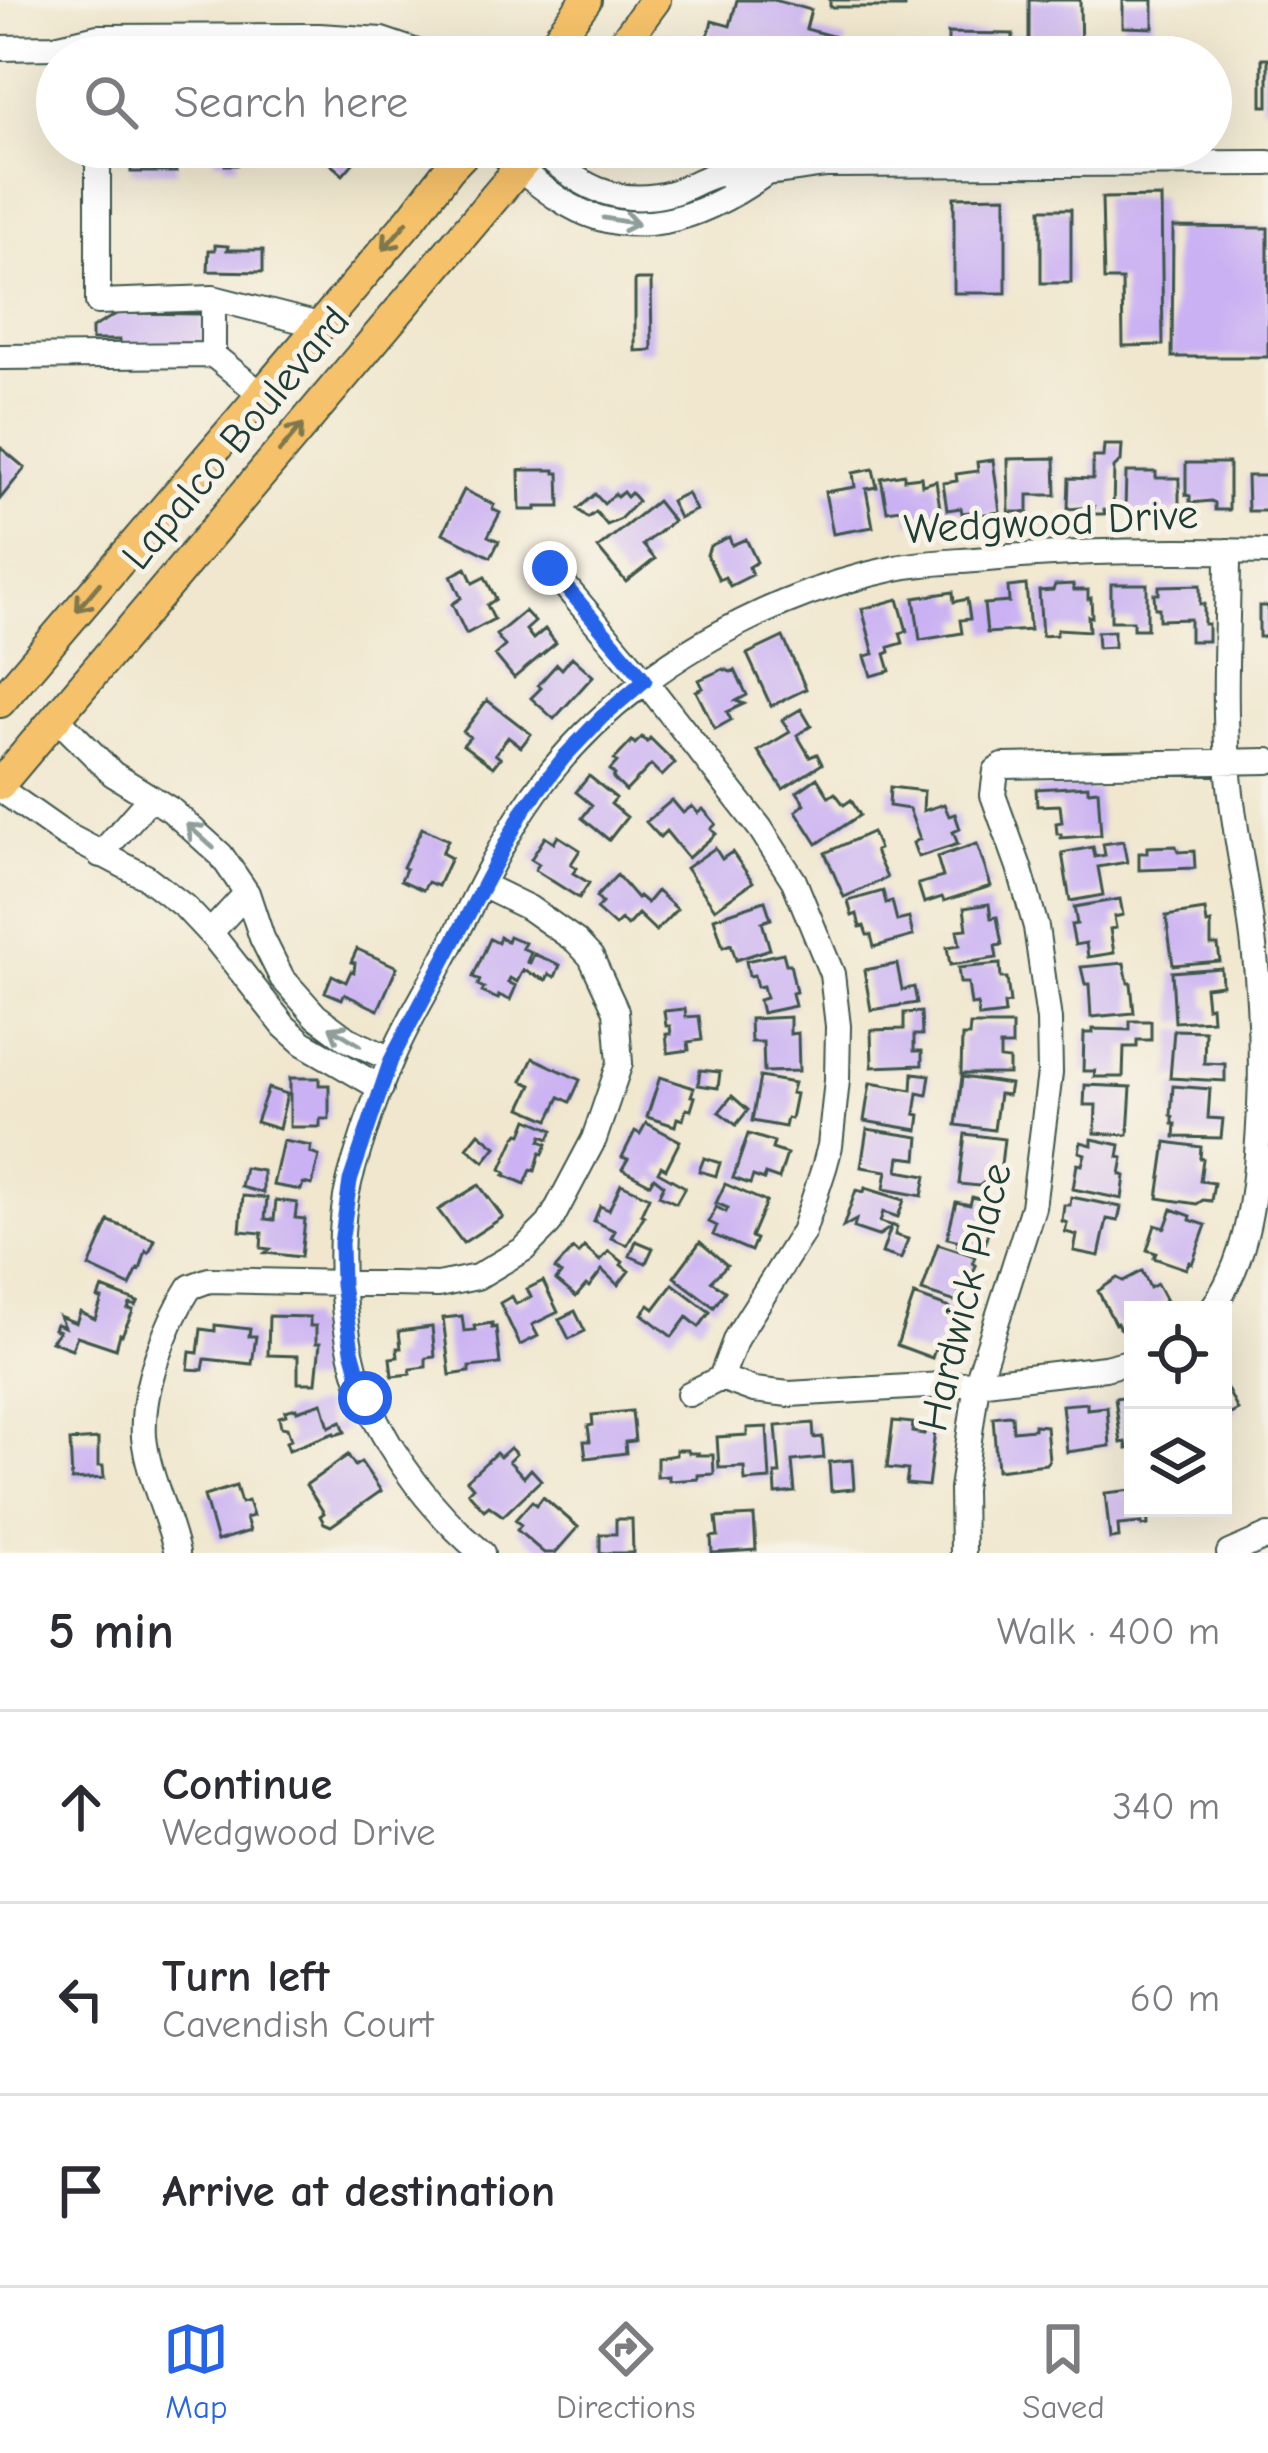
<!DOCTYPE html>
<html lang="en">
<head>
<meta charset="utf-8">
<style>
  body { margin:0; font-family:"Comic Neue",sans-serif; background:#f2f2f3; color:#2b2b33 }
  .controls { position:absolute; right:36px; bottom:36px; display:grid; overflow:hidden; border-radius:0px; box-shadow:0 12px 48px #0002 }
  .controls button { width:108px; height:108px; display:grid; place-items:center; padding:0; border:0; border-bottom:3px solid #e1e1e2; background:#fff; color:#2b2b33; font:60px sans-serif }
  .stop { position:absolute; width:36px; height:36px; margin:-27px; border:9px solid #2563eb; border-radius:50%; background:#fff }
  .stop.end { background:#2563eb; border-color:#fff; box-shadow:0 3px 12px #0008 }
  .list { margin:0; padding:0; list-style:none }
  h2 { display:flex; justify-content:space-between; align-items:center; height:156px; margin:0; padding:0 48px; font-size:51px }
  h2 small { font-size:39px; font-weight:400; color:#7c7c81 }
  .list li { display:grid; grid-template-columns:78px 1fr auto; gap:36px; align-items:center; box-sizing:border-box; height:192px; padding:0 48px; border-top:3px solid #e1e1e2 }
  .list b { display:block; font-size:45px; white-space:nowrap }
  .list p { margin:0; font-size:39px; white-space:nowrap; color:#7c7c81 }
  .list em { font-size:39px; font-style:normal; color:#7c7c81 }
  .icon { flex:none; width:66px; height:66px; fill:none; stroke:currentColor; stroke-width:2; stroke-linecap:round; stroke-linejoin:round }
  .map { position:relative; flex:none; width:1268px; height:1553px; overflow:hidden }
  .search { position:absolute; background:#fff; box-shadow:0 12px 48px #0002; left:36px; right:36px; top:36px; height:132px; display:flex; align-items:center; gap:30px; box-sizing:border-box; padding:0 42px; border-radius:66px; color:#7c7c81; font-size:45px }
  .sheet { height:732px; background:#fff }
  nav { display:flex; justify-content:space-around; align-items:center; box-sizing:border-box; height:168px; border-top:3px solid #e1e1e2; background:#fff; font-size:33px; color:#7c7c81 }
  nav a { display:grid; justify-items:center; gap:6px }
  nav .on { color:#2563eb }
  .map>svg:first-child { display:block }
  .building { fill:#cab1f3 }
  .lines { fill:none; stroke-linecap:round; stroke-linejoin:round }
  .minor-casing { stroke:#3e564b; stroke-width:28 }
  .major-casing { stroke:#3e564b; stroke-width:34 }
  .minor { stroke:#fff; stroke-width:24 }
  .major { stroke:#f5c16b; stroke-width:30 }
  .oneway { stroke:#8f9e9a }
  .oneway2 { stroke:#7f784d }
  .route { stroke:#2563eb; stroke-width:15 }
  .labels { text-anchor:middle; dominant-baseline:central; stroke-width:10; stroke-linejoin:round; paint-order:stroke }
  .street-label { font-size:42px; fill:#1f3d34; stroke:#f7f3e8 }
</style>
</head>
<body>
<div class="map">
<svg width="1268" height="1553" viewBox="0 0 1268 1553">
  <rect width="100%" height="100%" fill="#f7f3e8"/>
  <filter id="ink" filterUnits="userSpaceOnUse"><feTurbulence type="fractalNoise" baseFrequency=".00833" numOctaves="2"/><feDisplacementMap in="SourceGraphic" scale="24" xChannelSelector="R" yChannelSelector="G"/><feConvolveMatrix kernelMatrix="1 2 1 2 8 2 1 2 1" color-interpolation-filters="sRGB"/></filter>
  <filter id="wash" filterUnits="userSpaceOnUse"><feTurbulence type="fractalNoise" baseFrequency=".004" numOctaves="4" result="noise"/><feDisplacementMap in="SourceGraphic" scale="48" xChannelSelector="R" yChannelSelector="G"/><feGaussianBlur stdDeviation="2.7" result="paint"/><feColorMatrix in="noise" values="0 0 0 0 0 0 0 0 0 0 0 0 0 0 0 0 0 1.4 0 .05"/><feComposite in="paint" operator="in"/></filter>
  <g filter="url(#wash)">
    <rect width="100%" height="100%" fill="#f0e7ce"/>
    <g id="blocks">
      <path class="building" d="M737 0H774L811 10 806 29 847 40 843 57H702L712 21 730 26Z
        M830 0H905V7H830Z
        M1029 0H1080L1081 57H1029Z
        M1123 0H1153V28L1123 27Z
        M948 33 1013 34V57H948Z
        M1262 58H1268V106H1262Z
        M131 147H176V172H131Z
        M215 147H238L237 165H225V160H215Z
        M329 147H367L343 175 321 156Z
        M1006 196V293H954V197Z
        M1161 197 1163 345 1123 346 1122 280H1104L1102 198Z
        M1041 209H1071V283H1041Z
        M1173 227 1268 228V357H1172Z
        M215 245 228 246 227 250H263V272L208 271 209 250H215Z
        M635 280H651L652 350 635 351Z
        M118 313 202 314V343L120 344V340H92V328Z
        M1104 445H1122L1121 461 1114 468 1113 511 1104 510 1105 514H1093L1094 507 1068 509 1069 478 1093 479V457H1103Z
        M0 447 25 468 0 499Z
        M1055 458 1056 495H1028V512H1009L1008 459Z
        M993 460 1000 512 972 516 970 512 962 513 961 508 947 510 943 483 957 481 956 474 978 471 977 462Z
        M1186 463H1229V510H1215V503L1211 501 1190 503V496L1186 495Z
        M873 469 877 487 866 489 873 527 833 534 825 492 855 487 853 473Z
        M519 470H555V473H559L560 507H536V510H520Z
        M1126 472H1156V478H1179V512H1125Z
        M904 474V479L921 477 922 485 936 481 941 515 935 516 936 523 920 526 918 521 909 523 907 508 887 511 881 478Z
        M1247 476H1268V511H1248Z
        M464 490 494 505 492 509 500 513 488 536 499 541 491 557 443 533Z
        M623 492 627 497 631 493 638 501 619 520 607 525 596 512 588 518 578 509 595 494 604 504 615 494 617 497Z
        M687 493 696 510 679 518 671 501Z
        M657 501 673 521 643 545 655 559 626 582 598 548Z
        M729 537 732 545 746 539 757 562 749 567 752 575 730 586 725 577 719 580 707 555 710 546Z
        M466 568 473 583 485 577 496 599 487 605 494 619 466 634 452 604 461 598 451 576Z
        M1073 584 1074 590H1088V599L1091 598 1092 617 1088 616 1089 631 1058 629 1056 635 1042 636 1039 591 1053 590 1055 585Z
        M1111 584H1147V629H1133V621H1111Z
        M1026 585 1030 630 987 633 984 604 1009 602 1008 587Z
        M1200 585V604H1204V624H1208V641H1190V619L1159 620V608H1155L1154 594H1159V586Z
        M953 592 954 602 967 599 970 619 960 620 962 633 920 640 914 598Z
        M898 599 907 631 900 633 903 643 889 647 890 652 885 654 890 671 871 676 865 656 874 654 862 609Z
        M1259 606H1268V637H1259Z
        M525 611 535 622 526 630 533 639 545 629 556 643 514 678 495 655 505 646 496 635Z
        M1114 631V647L1098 648 1097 632Z
        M783 637 806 689 771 706 747 654Z
        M572 657 593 676 554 719 531 698 541 688 538 685 557 664 562 669Z
        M723 669 731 672 735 670 747 695 736 701 744 704 727 712 731 720 715 729 696 691 703 688 699 680Z
        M487 700 531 734 521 747 508 737 495 754 500 758 493 767 463 745 470 737 463 732Z
        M801 709 811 726 797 735 810 757 817 754 822 764 783 789 758 751 790 732 782 720Z
        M642 737 647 742 650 738 675 763 662 776 651 765 626 791 613 778 615 775 610 770 617 762 614 760 632 741 635 744Z
        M589 776 616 798 611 804 627 817 609 840 582 818 592 805 576 792Z
        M817 778 829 797 835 793 844 805 851 800 860 815 817 844 796 811 805 804 797 792Z
        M1088 786V791L1098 790 1101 835 1061 838V834H1057L1056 823 1062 822 1060 805 1037 806 1036 789Z
        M890 787 924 791 923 811 944 804 949 816 955 814 960 829 953 832 958 844 918 857 913 843 920 839 909 809 889 806Z
        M672 800 683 813 692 806 698 813 703 809 716 824 711 829 716 834 688 858 666 831 660 837 646 822Z
        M422 828 448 840 442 853 451 858 438 886 428 882 423 890 401 880 406 869 403 867Z
        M872 832 879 849 875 851 887 878 844 897 825 853Z
        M558 836 580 850 571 864 577 868 573 873 589 883 579 898 535 870 539 864 531 859 545 837 554 843Z
        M1123 841 1127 862 1098 867 1103 895 1070 901 1062 853 1093 847 1095 857 1105 855 1103 844Z
        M977 844 991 886 944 901 942 897 924 903 918 884 943 877 937 857Z
        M1176 846 1178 852 1194 851 1195 868 1139 870V853H1147V847Z
        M715 848 722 859 732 852 753 882 715 909 686 868Z
        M617 875 637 898 639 896 647 903 657 891 677 909 656 931 638 914 627 926 621 920 615 926 596 909 602 903 596 897Z
        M883 891 886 903 892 901 897 921 909 918 913 936 874 947 871 935H867L864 926 860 927 857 914 852 916 848 901Z
        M1120 899 1123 915 1114 917 1116 928 1110 929 1114 953 1088 957 1086 943 1075 945 1071 925 1077 924 1074 907Z
        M765 901 771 919 762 922 770 949 736 960 731 944 723 947 714 918Z
        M989 904 991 918 997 917 1002 945 995 946 997 958 950 965 947 947 960 945 957 930 967 929 964 908Z
        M1205 910 1207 924 1211 923V945H1218L1220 961 1173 965 1166 916Z
        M509 936 525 943 522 948 531 952 527 962 530 963 534 954 560 965 555 977 549 974 546 980 523 970 517 982 510 978 508 982 516 986 510 1000 499 995 498 999 482 992 484 988 478 985 480 980 473 977 490 939 498 943 500 937 507 941Z
        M357 949 397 967 378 1010 344 994 342 999 325 992 332 975 346 982 351 971 354 972 355 963 351 962Z
        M783 953 786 964H790L796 992 792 993 795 1006 762 1013 759 1000 766 998 763 986 757 987 754 975 749 976 746 961Z
        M1124 963 1128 983H1131L1134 1013 1091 1017 1089 984H1085L1081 967Z
        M897 964 902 990 914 987 917 1003 871 1010 864 970Z
        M1000 964 1001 978H1007L1010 1003 1004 1004 1005 1014 979 1017 977 1004 971 1005 968 983H960L958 968Z
        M1221 968 1222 985 1205 987 1207 1007 1211 1006 1212 1020 1175 1022 1172 972Z
        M685 1009 686 1017 699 1016 702 1040 688 1042 689 1050 668 1053 666 1034H671L670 1026H666L664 1011Z
        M921 1012 922 1035H914V1051H922V1065L872 1067 871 1030 904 1029V1013Z
        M790 1017V1034L798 1033 799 1071 764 1072 763 1042H751L750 1019Z
        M1130 1021H1151V1040H1137V1047H1124L1123 1077H1094L1095 1071H1083L1084 1033H1093V1029L1130 1030Z
        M970 1025H1012V1046H1000V1059L1009 1060V1074H961L962 1036H969Z
        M1174 1030 1205 1031 1204 1063 1225 1064V1081L1170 1078Z
        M533 1058 580 1080 570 1102 560 1097 549 1120 521 1108 532 1085 522 1081Z
        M700 1070 720 1072 718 1088 698 1085Z
        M913 1073 930 1075 927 1095 918 1093 915 1114 920 1115 918 1130 864 1121 870 1083 912 1090Z
        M660 1077 694 1088 691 1096 695 1097 691 1110 686 1109 683 1120 677 1118 675 1126 647 1117Z
        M760 1077 794 1083 791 1093 796 1094 791 1119 787 1118 785 1127 752 1121Z
        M962 1077 1010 1084 1008 1095 999 1094 994 1130 956 1125Z
        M290 1078H319V1085H329V1119H320V1127H290Z
        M1085 1085 1131 1087 1128 1135 1095 1133 1096 1105H1084Z
        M1173 1086 1210 1089 1208 1118 1223 1119 1221 1138 1175 1137 1176 1124H1173V1116L1171 1115Z
        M268 1088 287 1094 279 1129 256 1122Z
        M732 1096 748 1110 736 1125 719 1112Z
        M528 1119 553 1130 549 1139 542 1136 540 1141 547 1144 543 1154 540 1153 535 1171 531 1170 525 1184 504 1175 506 1173 501 1169 515 1138 519 1133 522 1134Z
        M646 1123 680 1141 666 1169 661 1166 658 1172 685 1187 676 1203 659 1195 664 1185 654 1177 650 1184 622 1169 628 1159 622 1157 635 1131 640 1134Z
        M867 1129 919 1137 917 1159 900 1157 898 1171 926 1176 922 1196 884 1189 887 1171 861 1167Z
        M479 1133 496 1147 484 1162 467 1148Z
        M748 1134 774 1142 772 1149 787 1154 779 1179 765 1174 764 1180 753 1176 750 1184 733 1178Z
        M965 1134 1004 1139 999 1182 986 1181 979 1186 959 1184Z
        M1092 1139 1120 1145 1118 1157 1123 1158 1120 1174 1125 1176 1122 1199 1073 1189 1077 1164 1082 1165 1085 1154 1079 1152 1081 1142 1092 1145Z
        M283 1141 311 1146 310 1153 319 1156 312 1185 303 1183 301 1190 273 1185Z
        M1166 1142 1201 1147 1200 1158 1203 1159 1200 1181 1214 1183 1211 1201 1203 1200 1197 1204 1158 1198Z
        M704 1158 720 1163 716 1176 699 1171Z
        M245 1168 263 1171V1193L241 1187Z
        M621 1184 649 1197 641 1214 644 1216 627 1245 611 1238 615 1231 594 1221 600 1206 609 1210Z
        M725 1184 766 1202 751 1237 756 1239 751 1251 713 1235 717 1226 709 1222 716 1207 726 1212 728 1208 716 1203Z
        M479 1185 503 1217 463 1243 438 1210Z
        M865 1188 904 1200 898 1217 883 1212 880 1222 897 1227 895 1235 908 1239 901 1259 882 1253 891 1227 878 1236 854 1228 856 1220 843 1227 856 1190 864 1192Z
        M243 1196 267 1198 265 1219 274 1220 276 1200 297 1203 295 1218 305 1219 301 1257 265 1253 270 1249 261 1248 262 1233 240 1231Z
        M972 1197 995 1203 984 1248 978 1246 977 1249 958 1245 960 1241 947 1238 956 1202 970 1205Z
        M1071 1197 1121 1207 1118 1221 1107 1219 1099 1256 1074 1251 1077 1235 1065 1232 1067 1223 1062 1221 1064 1205H1070Z
        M1172 1209 1191 1216 1190 1220 1206 1225 1192 1264 1189 1262 1186 1269 1154 1258 1156 1253 1147 1250 1155 1225 1165 1228Z
        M109 1221 155 1240 149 1253 146 1251 140 1270 138 1269 130 1286 89 1267Z
        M636 1241 653 1248 646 1263 630 1256Z
        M700 1242 727 1265 711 1281 725 1291 714 1307 674 1277Z
        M938 1244 975 1256 973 1263 976 1265 968 1288 962 1286 956 1302 922 1291Z
        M584 1247 600 1261 609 1251 623 1262 621 1265 629 1271 618 1285 602 1270 589 1287 586 1285 576 1297 556 1280 561 1274 555 1269 573 1249 578 1254Z
        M1142 1271 1150 1288 1157 1284 1166 1301 1149 1310H1133V1318L1130 1320 1133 1322 1120 1329 1117 1323 1115 1324 1098 1291 1117 1278 1123 1281Z
        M543 1281 558 1312 532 1325 538 1336 520 1345 500 1303 512 1296 516 1304 531 1297 527 1289Z
        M673 1284 710 1312 699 1327 687 1317 672 1337 642 1314 649 1305 654 1309Z
        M102 1288 138 1302 136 1306 130 1304 128 1309 133 1310 132 1313 122 1335 120 1334 116 1349 77 1336 72 1349 51 1341 59 1331 54 1329 56 1324 64 1327 59 1316 76 1323 80 1312 95 1319 102 1299 98 1298Z
        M914 1295 950 1308 947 1316 952 1318 942 1347 936 1346 932 1358 897 1345Z
        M575 1311 585 1331 569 1339 559 1319Z
        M269 1316 310 1317V1326H316V1343H320L316 1383H298V1356L268 1355Z
        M462 1316 464 1331 475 1330 474 1326 492 1323V1328L496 1327 500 1364 469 1367V1372L450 1375 443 1318Z
        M215 1325 250 1329 249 1336H256L252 1364 205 1359 203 1370 188 1369 190 1352 198 1353 201 1329 215 1331Z
        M432 1327 435 1357 426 1358V1367L410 1369 411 1374 392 1376 390 1358 398 1357 397 1348H401L399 1331Z
        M1223 1381 1238 1410 1223 1418Z
        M1130 1396 1133 1448 1127 1449 1126 1442 1121 1443 1115 1398Z
        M322 1403 329 1427 341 1421 345 1432 335 1435 334 1433 289 1450 286 1442 291 1440 287 1428 281 1427 279 1417 286 1415 285 1411 296 1408 297 1411Z
        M1087 1403V1409L1107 1407 1110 1446 1067 1452 1062 1405Z
        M632 1411 635 1441 625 1442 626 1453 586 1458 584 1441H590L588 1426 593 1425 592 1415Z
        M1008 1415 1012 1416 1013 1431 1034 1429V1425L1046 1426 1049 1460 1046 1464 997 1470 993 1417Z
        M893 1421 913 1423 912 1432 924 1434 926 1430 935 1431 928 1486 906 1484 908 1470 887 1468Z
        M813 1423 814 1438 822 1437 824 1458 792 1461 795 1492 776 1494 775 1474H780L776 1426Z
        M767 1427 770 1479 745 1481 744 1467 719 1468 717 1437 747 1435V1428Z
        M98 1439V1466H103L104 1478 72 1480 70 1441Z
        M510 1448 516 1454 509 1461 524 1477 531 1469 541 1480 503 1516 489 1506 484 1510 468 1492 473 1487 467 1480 496 1453 500 1457Z
        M676 1450H688L689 1453H698L697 1455H713L714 1474 698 1475V1479L669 1481V1476L657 1477V1458L676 1455Z
        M348 1455 355 1466 361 1462 381 1491 331 1526 324 1523 320 1516 324 1513 306 1485Z
        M852 1460 854 1489 831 1491 829 1462Z
        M236 1486 241 1503 248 1501 253 1516 246 1518 250 1531 217 1541 204 1496Z
        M1133 1490V1508H1147L1148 1525 1142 1526V1523L1118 1525 1119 1538 1110 1539 1105 1493Z
        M543 1497 578 1527 555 1553H544L517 1530 521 1525 515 1520 532 1501 537 1505Z
        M754 1516 756 1550 712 1553 711 1537 718 1536 716 1518Z
        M616 1519H632L633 1553H600V1534H616Z"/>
    </g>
  </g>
  <g filter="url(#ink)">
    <use href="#blocks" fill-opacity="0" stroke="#3e564b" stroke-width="3"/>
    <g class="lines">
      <g class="minor-casing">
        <path id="minor" d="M0 48 55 47 98 37 319 36 382 40 432 57
          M127 57 273 54 323 57
          M98 147V302L213 298 319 325
          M494 147C514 165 536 184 559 199 630 246 701 219 765 174
          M537 147C576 184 615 208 671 193 686 189 700 179 715 175 729 171 746 174 761 173 783 172 805 167 826 165L1268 163
          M213 355 261 394
          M0 357 213 355V298
          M550 568 645 681 760 828 794 881 832 974 838 1026 837 1080 830 1146 824 1168 803 1232 736 1338 721 1378
          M56 717 113 774 171 810 221 855 247 893 262 938 282 978 316 1016 347 1039 391 1059
          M0 789 64 834 146 877 185 907 217 941 284 1026 303 1043 381 1088
          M100 855 150 798
          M210 933 247 893
          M1211 1310C1244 1266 1253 1208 1257 1154 1264 1073 1262 997 1250 916 1243 865 1231 814 1228 762 1223 693 1228 620 1228 551
          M721 1378 754 1390 789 1394 977 1383 1105 1368 1133 1361
          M689 1394 721 1378
          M177 1553C168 1514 148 1476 144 1437 141 1389 165 1326 190 1287L209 1280 438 1285 477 1277 524 1249 549 1224 594 1139 620 1063 616 1011 591 957 576 941 529 908 482 885
          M482 1553C434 1513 393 1459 367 1402 341 1345 334 1239 350 1179 360 1143 377 1092 392 1058 406 1025 425 994 442 962 469 911 493 857 524 809 585 715 681 646 783 603 819 588 858 576 896 568 925 562 957 562 987 559 1080 550 1174 550 1268 552
          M963 1553 962 1489 977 1383 1033 1207 1050 1073 1049 1020 1036 927 1019 867 993 795 996 771 1003 766 1268 761
          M1229 1553 1268 1536"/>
      </g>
      <g class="major-casing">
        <path id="major" d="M544 57 586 0
          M613 57 655 0
          M0 702 411 219 449 169 470 147
          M0 784 537 147"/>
      </g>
      <use href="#minor" class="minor"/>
      <use href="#major" class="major"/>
    </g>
    <defs><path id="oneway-shaft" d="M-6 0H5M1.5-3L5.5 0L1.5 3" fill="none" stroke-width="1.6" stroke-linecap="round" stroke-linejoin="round" transform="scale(3)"/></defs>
    <g class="oneway">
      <use href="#oneway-shaft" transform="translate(621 221) rotate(10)"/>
      <use href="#oneway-shaft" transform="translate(200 836) rotate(-138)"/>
      <use href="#oneway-shaft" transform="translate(345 1036) rotate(-149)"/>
    </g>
    <g class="oneway2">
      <use href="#oneway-shaft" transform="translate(395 236) rotate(131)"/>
      <use href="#oneway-shaft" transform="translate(291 438) rotate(-50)"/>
      <use href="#oneway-shaft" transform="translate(88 597) rotate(130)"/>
    </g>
  </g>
  <g class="lines" filter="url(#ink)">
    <path class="route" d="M365 1398 352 1350 342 1285 341 1243 350 1181 391 1060 524 809 565 756 602 717 645 680 550 568"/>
  </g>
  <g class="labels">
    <g class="street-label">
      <text transform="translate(236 438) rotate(-50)">Lapalco Boulevard</text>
      <text transform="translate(1051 522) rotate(-3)">Wedgwood Drive</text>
      <text transform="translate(965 1297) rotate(-76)">Hardwick Place</text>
    </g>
  </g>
</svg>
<div class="controls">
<button><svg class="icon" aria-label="locate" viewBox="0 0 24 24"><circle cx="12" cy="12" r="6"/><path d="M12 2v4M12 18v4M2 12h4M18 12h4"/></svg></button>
<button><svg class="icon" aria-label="layers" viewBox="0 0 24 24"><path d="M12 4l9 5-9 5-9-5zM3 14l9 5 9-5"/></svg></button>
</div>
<div class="stop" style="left:365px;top:1398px"></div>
<div class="stop end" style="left:550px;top:568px"></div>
<div class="search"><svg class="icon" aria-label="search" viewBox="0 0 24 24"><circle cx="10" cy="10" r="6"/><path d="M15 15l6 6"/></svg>Search here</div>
</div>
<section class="sheet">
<h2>5 min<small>Walk · 400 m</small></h2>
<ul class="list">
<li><svg class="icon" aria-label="ahead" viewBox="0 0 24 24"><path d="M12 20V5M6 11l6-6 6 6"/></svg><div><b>Continue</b><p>Wedgwood Drive</p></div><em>340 m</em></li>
<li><svg class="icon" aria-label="left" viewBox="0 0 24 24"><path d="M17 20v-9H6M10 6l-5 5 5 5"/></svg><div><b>Turn left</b><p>Cavendish Court</p></div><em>60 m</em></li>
<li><svg class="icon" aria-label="arrive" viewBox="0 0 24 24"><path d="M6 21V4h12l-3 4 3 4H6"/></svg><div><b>Arrive at destination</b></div></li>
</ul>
</section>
<nav>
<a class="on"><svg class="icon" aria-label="map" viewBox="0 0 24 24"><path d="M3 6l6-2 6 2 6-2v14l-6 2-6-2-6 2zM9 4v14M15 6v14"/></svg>Map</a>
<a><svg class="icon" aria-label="directions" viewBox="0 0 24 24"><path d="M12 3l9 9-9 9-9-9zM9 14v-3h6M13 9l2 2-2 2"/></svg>Directions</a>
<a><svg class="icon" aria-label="saved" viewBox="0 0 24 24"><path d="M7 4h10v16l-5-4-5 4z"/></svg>Saved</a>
</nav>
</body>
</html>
